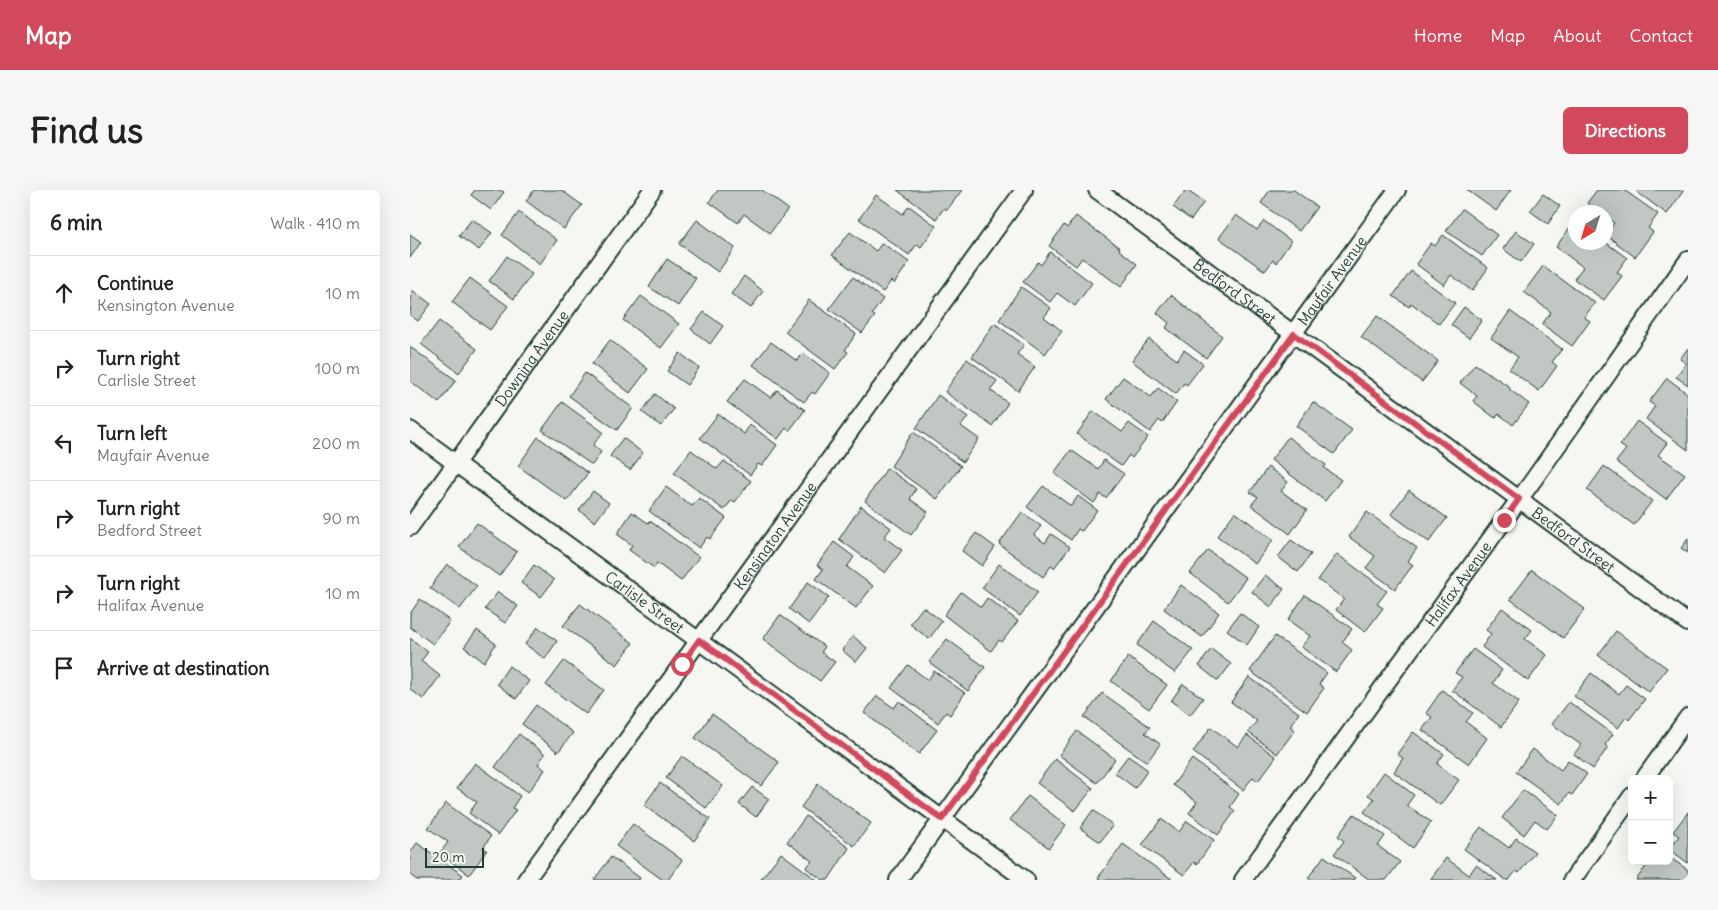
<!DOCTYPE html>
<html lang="en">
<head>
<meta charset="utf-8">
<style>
  body { margin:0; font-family:Delius,sans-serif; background:#f6f6f6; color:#222 }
  .controls { position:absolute; right:15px; bottom:15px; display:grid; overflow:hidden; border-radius:8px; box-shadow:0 5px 20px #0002 }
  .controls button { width:45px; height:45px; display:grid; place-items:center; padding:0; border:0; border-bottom:1px solid #e0e0e0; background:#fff; color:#222; font:25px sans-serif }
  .compass { position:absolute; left:1158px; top:15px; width:45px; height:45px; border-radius:50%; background:#fff; box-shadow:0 5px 20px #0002; rotate:218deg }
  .scale { position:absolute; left:15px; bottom:12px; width:59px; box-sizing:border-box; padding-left:5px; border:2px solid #1f3d34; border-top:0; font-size:14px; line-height:18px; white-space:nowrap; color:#1f3d34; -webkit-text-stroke:4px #f6f6f2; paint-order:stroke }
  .stop { position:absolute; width:15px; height:15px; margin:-11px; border:4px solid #d1495b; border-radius:50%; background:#fff }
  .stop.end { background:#d1495b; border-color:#fff; box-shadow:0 1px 5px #0008 }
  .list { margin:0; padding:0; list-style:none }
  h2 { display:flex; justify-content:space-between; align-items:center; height:65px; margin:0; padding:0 20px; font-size:21px }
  h2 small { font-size:16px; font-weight:400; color:#767676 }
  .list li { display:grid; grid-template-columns:32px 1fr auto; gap:15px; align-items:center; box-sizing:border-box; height:75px; padding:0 20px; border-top:1px solid #e0e0e0 }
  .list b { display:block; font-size:19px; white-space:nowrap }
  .list p { margin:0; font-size:16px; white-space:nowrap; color:#767676 }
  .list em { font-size:16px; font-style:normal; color:#767676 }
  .icon { flex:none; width:28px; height:28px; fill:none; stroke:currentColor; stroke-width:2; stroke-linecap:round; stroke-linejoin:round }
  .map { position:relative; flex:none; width:1278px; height:690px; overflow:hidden; border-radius:8px }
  header { display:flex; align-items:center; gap:30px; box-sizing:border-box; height:70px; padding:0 25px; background:#d1495b; color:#fff }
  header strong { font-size:24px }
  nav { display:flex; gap:28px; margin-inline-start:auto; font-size:18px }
  .intro { display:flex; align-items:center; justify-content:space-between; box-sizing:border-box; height:120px; padding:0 30px }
  h1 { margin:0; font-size:35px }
  .button { padding:12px 22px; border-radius:8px; background:#d1495b; color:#fff; font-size:18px; font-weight:700 }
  main { display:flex; gap:30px; padding:0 30px }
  aside { flex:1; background:#fff; border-radius:8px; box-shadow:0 5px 20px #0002 }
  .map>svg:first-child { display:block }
  .building { fill:#c1c8c3; stroke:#1f3d34 }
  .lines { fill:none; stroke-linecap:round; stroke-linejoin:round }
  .minor-casing { stroke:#1f3d34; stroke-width:20 }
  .minor { stroke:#f6f6f2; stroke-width:16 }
  .route { stroke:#d1495b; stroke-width:6 }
  .labels { text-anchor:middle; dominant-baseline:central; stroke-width:5; stroke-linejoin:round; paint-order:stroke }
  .street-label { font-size:15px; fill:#1f3d34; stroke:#f6f6f2 }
</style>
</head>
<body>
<header>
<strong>Map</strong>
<nav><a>Home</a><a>Map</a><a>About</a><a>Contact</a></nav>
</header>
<div class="intro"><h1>Find us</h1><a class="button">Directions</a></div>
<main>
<aside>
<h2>6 min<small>Walk · 410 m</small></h2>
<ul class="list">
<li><svg class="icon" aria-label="ahead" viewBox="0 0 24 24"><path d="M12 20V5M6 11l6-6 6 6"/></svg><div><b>Continue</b><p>Kensington Avenue</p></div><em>10 m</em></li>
<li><svg class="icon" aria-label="right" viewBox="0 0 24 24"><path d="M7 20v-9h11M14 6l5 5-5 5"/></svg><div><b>Turn right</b><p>Carlisle Street</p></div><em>100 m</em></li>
<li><svg class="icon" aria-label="left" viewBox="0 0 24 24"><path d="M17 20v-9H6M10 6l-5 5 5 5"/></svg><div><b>Turn left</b><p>Mayfair Avenue</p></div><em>200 m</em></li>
<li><svg class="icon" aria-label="right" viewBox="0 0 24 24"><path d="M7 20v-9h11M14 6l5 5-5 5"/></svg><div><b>Turn right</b><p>Bedford Street</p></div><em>90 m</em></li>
<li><svg class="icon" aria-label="right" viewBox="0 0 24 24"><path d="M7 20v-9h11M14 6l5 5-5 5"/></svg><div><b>Turn right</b><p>Halifax Avenue</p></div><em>10 m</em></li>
<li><svg class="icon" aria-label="arrive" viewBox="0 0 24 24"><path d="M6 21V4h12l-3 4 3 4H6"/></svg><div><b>Arrive at destination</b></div></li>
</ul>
</aside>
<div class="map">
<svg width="1278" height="690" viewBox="0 0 1278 690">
  <rect width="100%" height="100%" fill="#f6f6f2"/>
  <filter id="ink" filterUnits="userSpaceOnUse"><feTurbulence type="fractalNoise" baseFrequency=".02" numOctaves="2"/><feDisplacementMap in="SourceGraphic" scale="10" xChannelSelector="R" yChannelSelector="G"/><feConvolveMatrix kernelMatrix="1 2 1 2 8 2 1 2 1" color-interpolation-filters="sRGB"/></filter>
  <g filter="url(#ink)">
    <path class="building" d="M65 0H90L94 2 81 20 61 5Z
      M124 0H151L172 15 154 39 116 11Z
      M308 0H352L378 19 360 43 334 24 328 33 299 12Z
      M487 0H552L537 20 534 18 526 29Z
      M776 0 794 12 781 30 763 17Z
      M860 0H884L907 17 889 41 851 13Z
      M1057 0H1101L1086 21Z
      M1187 0H1214L1248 24 1238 38 1243 42 1225 67 1196 45 1204 33 1196 27V22H1190L1177 13Z
      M1228 0H1274L1257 24 1227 2Z
      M1133 4 1150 16 1138 34 1120 21Z
      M466 5 493 24 499 16 526 36 511 57 507 54 499 65 449 29Z
      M1052 19 1087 45 1072 66 1036 41Z
      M109 22 147 50 130 74 92 45Z
      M826 25 847 40 854 31 881 51 866 73 863 70 855 81 809 48Z
      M666 26 710 58 709 60 727 74 711 97 672 68 666 76 639 56 654 35 657 38Z
      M62 29 82 43 69 60 49 46Z
      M287 30 325 58 308 82 269 54Z
      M1165 30 1166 52H1195L1217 68 1207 82 1212 86 1194 110 1164 89 1173 77 1146 57Z
      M1106 41 1124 54 1111 72 1093 59Z
      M440 42 466 61 472 53 499 72 484 94 481 91 473 102 422 65Z
      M0 44 11 52 0 68Z
      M1033 45 1078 78 1062 101 1041 85 1034 95 1006 74 1021 53 1025 56Z
      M640 62 682 93 665 116 647 103 640 112 613 92 628 72 631 75Z
      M97 66 122 84 104 109 79 91Z
      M257 69 286 88 268 116 239 97Z
      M1133 76 1185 113 1174 127 1180 131 1162 156 1132 134 1141 122 1114 102Z
      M1001 81 1045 113 1029 134 1001 113 999 117 983 106Z
      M334 86 353 101 341 118 321 104Z
      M443 87 473 109 462 124 465 126 452 143 419 119Z
      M60 88 98 116 80 140 42 112Z
      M611 97 641 118 634 127 652 141 635 164 589 130Z
      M2 100 21 114 8 131 0 125Z
      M761 105 812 146 796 168 756 138 759 133 747 123Z
      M231 106 269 134 251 158 213 130Z
      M399 110 446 144 435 160 438 162 425 179 375 142Z
      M1054 117 1072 130 1059 148 1041 135Z
      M1100 121 1152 159 1142 172 1147 176 1129 201 1099 179 1108 167 1081 148Z
      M294 122 313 136 300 154 281 139Z
      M967 126 1028 171 1012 192 951 147Z
      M29 131 67 159 49 183 11 154Z
      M584 133 614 155 607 164 625 177 608 201 562 167Z
      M739 149 767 170 774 160 793 174 777 195 774 193 766 204 722 171Z
      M200 150 238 179 220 203 182 174Z
      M361 152 387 171 393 163 420 183 405 204 402 202 394 212 343 175Z
      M0 157 46 190 29 213 0 191Z
      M1278 158V195L1266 187 1276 173 1270 169Z
      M270 163 289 178 277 195 257 181Z
      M557 169 587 191 580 200 598 213 582 236 535 202Z
      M1065 174 1100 197 1099 199 1119 214 1103 235 1089 224 1085 228 1063 211 1067 206 1050 193Z
      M175 183 223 218 207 240 159 206Z
      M713 187 741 207 748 198 767 212 752 233 749 230 740 242 696 209Z
      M1257 188 1278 204V260L1236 229 1245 216 1239 212Z
      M335 189 361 208 367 200 395 220 379 241 376 238 368 249 317 212Z
      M245 204 264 219 251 236 232 222Z
      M528 205 558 227 551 236 569 249 553 272 506 238Z
      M152 212 193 242 183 255 191 262 182 275 132 240Z
      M903 212 942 240 924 264 886 236Z
      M683 221 712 242 719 233 738 247 722 268 719 265 711 276 667 244Z
      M308 224 334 244 340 235 367 255 352 276 348 274 340 285 290 248Z
      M1227 231 1257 253 1248 265 1275 284 1256 309 1206 272 1216 259 1210 255Z
      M503 242 551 276 527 309 481 276Z
      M128 247 178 283 157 311 108 276Z
      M878 247 916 275 914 278 931 290 915 311 861 270Z
      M213 248 233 263 220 280 200 266Z
      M281 260 307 279 314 271 341 291 325 312 322 310 314 320 264 283Z
      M661 260 688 279 694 270 714 284 696 308 690 304 684 313 644 283Z
      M1194 276 1242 311 1224 335 1177 300Z
      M858 277 878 292 871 301 897 320 880 344 841 315 848 307 840 302Z
      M477 278 506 299 500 309 518 322 501 345 455 311Z
      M633 296 661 316 668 306 687 320 672 341 668 339 661 350 617 317Z
      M256 297 282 316 289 308 316 328 300 349 297 347 289 358 239 321Z
      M999 300 1037 328 1019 352 981 324Z
      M183 301 199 313 185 332 169 320Z
      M451 316 481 338 474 347 492 360 475 383 429 349Z
      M222 322 238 333 240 331 289 367 271 391 247 373 244 378 219 360 222 355 207 344Z
      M612 322 631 336 624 345 635 353 641 344 660 357 644 378 641 376 633 387 589 354Z
      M825 322 863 350 845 374 807 346Z
      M957 322 1007 358 998 371 1003 375 985 399 956 378 965 366 939 347Z
      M67 333 107 362 89 386 49 357Z
      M566 343 585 357 572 376 552 361Z
      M1278 349V363L1271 358Z
      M881 350 901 364 888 382 868 367Z
      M424 352 444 367 437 377 463 396 446 418 406 389 413 379 407 375Z
      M798 360 836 388 818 412 780 383Z
      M927 364 977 401 967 414 973 418 955 442 926 420 934 409 908 390Z
      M37 374 67 396 50 419 20 398Z
      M589 374 628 402 610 426 572 398Z
      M124 375 144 390 131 407 111 393Z
      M1122 380 1175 419 1153 448 1100 409Z
      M855 385 874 399 861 417 842 402Z
      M398 392 419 407 399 434 379 419Z
      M771 395 809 423 792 447 754 419Z
      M88 402 108 416 95 433 75 419Z
      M551 402 571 417 577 408 608 431 592 452 589 450 581 461 534 425Z
      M895 405 942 439 932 452 942 460 926 482 891 457 900 446 878 430Z
      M10 409 40 431 23 454 0 437V424Z
      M170 414 223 453 207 475 153 436Z
      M513 417 532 431 519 449 500 434Z
      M1092 418 1122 440 1115 449 1137 465 1118 491 1072 457 1081 444 1076 440Z
      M830 423 849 437 837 455 817 440Z
      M370 425 415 457 411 462 425 472 410 491 353 449Z
      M744 431 783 460 765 483 727 455Z
      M128 437 147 451 135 469 115 454Z
      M67 440 86 454 74 472 54 457Z
      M1206 441 1257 478 1239 502 1188 465Z
      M443 446 457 458 446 472 432 460Z
      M865 446 917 483 909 494 914 498 897 522 840 481Z
      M0 448 18 462 11 471 30 486 13 509 0 499Z
      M537 449 575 477 558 501 519 472Z
      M801 459 821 474 808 491 789 476Z
      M1063 459 1092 480 1083 493 1109 512 1091 537 1042 500 1052 487 1045 483Z
      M718 467 757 495 739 519 701 491Z
      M154 471 194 500 176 524 136 495Z
      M498 475 518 490 524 481 555 503 540 525 536 522 528 533 481 498Z
      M99 476 119 491 106 509 87 494Z
      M1181 483 1209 504 1216 495 1235 509 1219 530 1216 527 1208 538 1164 506Z
      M839 487 889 523 880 536 885 540 867 564 838 542 847 531 821 512Z
      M773 494 793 508 780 525 761 511Z
      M1032 500 1063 523 1056 532 1077 548 1059 574 1012 540 1022 527 1016 523Z
      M692 503 740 537 735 543 750 554 737 572 674 527Z
      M467 506 484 518 489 511 527 540 509 564 454 523Z
      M1159 512 1203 544 1195 555 1198 557 1183 579 1164 564 1171 555 1142 534Z
      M126 515 163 543 148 562 112 534Z
      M302 524 369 572 351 596 285 548Z
      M801 537 828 557 837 545 866 567 848 591 843 587 833 600 783 562Z
      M667 541 705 569 687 593 649 565Z
      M1003 542 1034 564 1027 574 1049 590 1030 615 984 582 993 568 987 564Z
      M109 544 135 564 128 574 135 580 118 602 85 577Z
      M1123 559 1151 580 1158 570 1177 584 1162 605 1159 603 1151 614 1106 582Z
      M272 566 313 596 296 618 256 588Z
      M718 566 738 580 725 598 705 583Z
      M645 569 683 598 665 621 627 593Z
      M782 569 829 604 820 617 825 621 808 645 779 623 787 612 763 595Z
      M65 573 110 606 102 618 106 620 88 645 59 623 67 612 47 598Z
      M974 582 1004 605 997 615 1021 632 1003 658 954 622 964 609 958 605Z
      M250 593 300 629 284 651 234 615Z
      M408 594 461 633 444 656 391 617Z
      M342 597 359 609 346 627 329 614Z
      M1113 600 1148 625 1137 639 1125 630 1114 645 1092 628Z
      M618 606 656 635 639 658 600 630Z
      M36 613 81 646 73 658 77 660 59 685 30 663 38 652 18 638Z
      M683 620 703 635 690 652 670 638Z
      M1278 622V673L1259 659 1269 646 1263 642Z
      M944 624 975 646 968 656 990 672 976 690H960L924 664 934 651 928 646Z
      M396 626 439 658 418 690H413L396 678 402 671 377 652Z
      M751 629 769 642 777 631 804 650 787 674 784 672 774 685 732 655Z
      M223 634 272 670 258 690H253L206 656Z
      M1071 637 1099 658 1106 648 1125 662 1109 683 1106 681 1099 690H1096L1054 659Z
      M7 653 53 685 49 690H7L0 685V663Z
      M713 654 763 690H691L688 688Z
      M371 663 407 690 351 689Z
      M914 666 945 688 943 690H901L898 688Z
      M201 667 230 688 229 690H184Z
      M1259 667 1278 680V690H1226L1240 671 1246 675 1249 671H1259Z
      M1036 668 1059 685 1066 675 1087 690H1020Z"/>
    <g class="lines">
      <g class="minor-casing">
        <g id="minor">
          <path id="s1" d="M687 0 1278 433"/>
          <path id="s2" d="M0 240 616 690"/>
          <path id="s3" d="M0 337 242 0"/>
          <path d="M1234 589 1278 527"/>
          <path id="s4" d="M116 690 614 0"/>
          <path id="s5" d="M488 690 987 0"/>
          <path id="s6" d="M833 690 1124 289 1278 70"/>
          <path d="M1162 690 1222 606"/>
        </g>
      </g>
      <use href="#minor" class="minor"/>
    </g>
  </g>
  <g class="lines" filter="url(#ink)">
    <path class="route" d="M272 474 289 450 532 629 884 144 1109 309 1094 330"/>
  </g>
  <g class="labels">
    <g class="street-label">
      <text stroke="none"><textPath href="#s5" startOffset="740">Mayfair Avenue</textPath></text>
      <text stroke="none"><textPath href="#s1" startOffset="171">Bedford Street</textPath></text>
      <text stroke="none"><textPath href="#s3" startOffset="208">Downing Avenue</textPath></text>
      <text stroke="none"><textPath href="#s4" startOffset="425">Kensington Avenue</textPath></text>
      <text stroke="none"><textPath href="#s1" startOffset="591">Bedford Street</textPath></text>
      <text stroke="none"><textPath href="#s6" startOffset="366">Halifax Avenue</textPath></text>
      <text stroke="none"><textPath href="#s2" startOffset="291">Carlisle Street</textPath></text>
    </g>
  </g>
</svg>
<div class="controls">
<button>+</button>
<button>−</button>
</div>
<svg class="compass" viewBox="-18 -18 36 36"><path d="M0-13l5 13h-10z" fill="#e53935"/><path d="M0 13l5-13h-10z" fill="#767676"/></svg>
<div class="scale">20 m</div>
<div class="stop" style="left:272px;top:474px"></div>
<div class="stop end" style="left:1094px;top:330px"></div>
</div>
</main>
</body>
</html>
